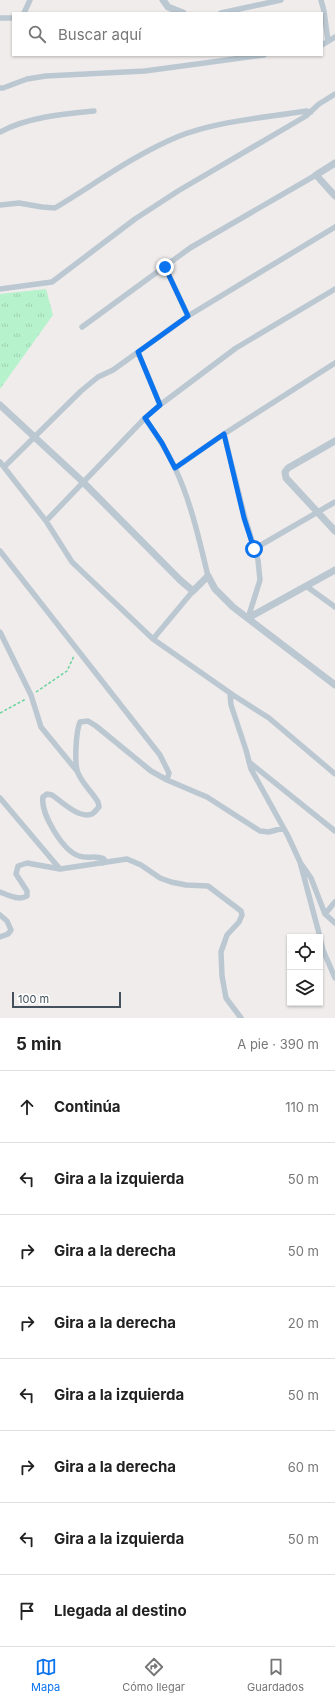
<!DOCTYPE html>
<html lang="es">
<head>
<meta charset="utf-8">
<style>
  body { margin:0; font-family:Inter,sans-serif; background:#f6f6f6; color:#222 }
  .controls { position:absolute; right:12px; bottom:12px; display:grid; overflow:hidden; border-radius:0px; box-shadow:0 1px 3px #0004 }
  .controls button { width:36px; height:36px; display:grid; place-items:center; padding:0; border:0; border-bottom:1px solid #e0e0e0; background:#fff; color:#222; font:20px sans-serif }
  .scale { position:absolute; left:12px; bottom:10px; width:109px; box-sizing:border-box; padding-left:4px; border:2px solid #44515c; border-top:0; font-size:11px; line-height:14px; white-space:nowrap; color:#44515c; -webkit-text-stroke:3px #fff; paint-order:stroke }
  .stop { position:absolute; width:12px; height:12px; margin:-9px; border:3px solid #0a73ed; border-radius:50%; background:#fff }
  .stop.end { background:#0a73ed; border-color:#fff; box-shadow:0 1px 4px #0008 }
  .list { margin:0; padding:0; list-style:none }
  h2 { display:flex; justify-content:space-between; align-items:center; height:52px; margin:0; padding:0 16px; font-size:17px }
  h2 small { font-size:13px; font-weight:400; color:#767676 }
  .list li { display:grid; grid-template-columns:26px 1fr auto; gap:12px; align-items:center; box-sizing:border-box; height:72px; padding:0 16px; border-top:1px solid #e0e0e0 }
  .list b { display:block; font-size:15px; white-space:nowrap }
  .list em { font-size:13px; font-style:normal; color:#767676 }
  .icon { flex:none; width:22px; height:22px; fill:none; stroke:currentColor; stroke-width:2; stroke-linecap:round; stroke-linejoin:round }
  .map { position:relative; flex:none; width:335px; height:1018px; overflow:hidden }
  .search { position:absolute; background:#fff; box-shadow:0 1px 3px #0004; left:12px; right:12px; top:12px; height:44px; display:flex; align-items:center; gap:10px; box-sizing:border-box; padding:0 14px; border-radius:0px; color:#767676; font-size:15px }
  .sheet { height:628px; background:#fff }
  nav { display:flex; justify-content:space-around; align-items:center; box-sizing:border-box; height:56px; border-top:1px solid #e0e0e0; background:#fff; font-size:11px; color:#767676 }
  nav a { display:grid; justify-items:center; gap:2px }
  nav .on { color:#0a73ed }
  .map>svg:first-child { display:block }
  .park { fill:url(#park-tufts) }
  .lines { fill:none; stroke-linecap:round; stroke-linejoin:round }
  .path { stroke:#6bd39d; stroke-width:1.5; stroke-dasharray:3 2; stroke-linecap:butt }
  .minor { stroke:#bcc8d1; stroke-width:5.5 }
  .tertiary { stroke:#bcc8d1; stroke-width:7 }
  .route { stroke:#0a73ed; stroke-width:5 }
</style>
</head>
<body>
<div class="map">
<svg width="335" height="1018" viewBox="0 0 335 1018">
  <defs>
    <pattern id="park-tufts" width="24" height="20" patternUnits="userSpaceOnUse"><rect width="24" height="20" fill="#b6f2cc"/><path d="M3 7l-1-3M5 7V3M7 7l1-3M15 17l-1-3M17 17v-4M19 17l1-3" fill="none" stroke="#9ed1b2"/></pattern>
  </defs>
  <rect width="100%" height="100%" fill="#f0ecec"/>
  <path class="park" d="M46 289 53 315 0 389V294Z"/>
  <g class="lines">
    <path class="path" d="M36 692 67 671 74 656
      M0 713 26 699"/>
    <path class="minor" d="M321 0 324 11 328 41
      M24 13 30 0
      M221 13 281 0
      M0 18H13
      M322 45 335 37
      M0 88H3L27 79 46 76 145 71 264 55
      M0 132C28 117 63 114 94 111
      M0 205 19 203 42 207 55 208C95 184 134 155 177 137 216 121 264 118 306 111L311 112
      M165 267 188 316
      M0 289 52 282 135 219 178 191 306 116 319 104 335 94
      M82 327 190 248 316 175
      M138 352 160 405
      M145 418C156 434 167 450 175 468 191 502 199 539 208 576
      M224 434 245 518 258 560 260 580 248 618
      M0 462 46 521 72 562 153 639 233 695 269 718 335 774
      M4 467 81 391 98 377 113 370 188 316 335 227
      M175 468 224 434 335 363
      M46 521 145 418 160 405 236 348 335 289
      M254 549 335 502
      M0 551 160 755 169 773 167 780
      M306 586 335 607
      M0 632 31 695 41 727 77 771
      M153 639 193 591
      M230 694 231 705 246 750 251 769 288 836 300 862 320 937
      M249 762 335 831
      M0 798 60 869
      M103 863 104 859C96 855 87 859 79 856 63 851 40 813 43 797L47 794 52 795C62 802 79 819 92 814 94 813 97 809 99 807L98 802C92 792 82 783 78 773 74 764 76 731 80 722L88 721 96 726 151 771 167 780 207 797 260 831 269 832 283 828
      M302 865 311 878 325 914 335 923
      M0 892C8 895 19 901 27 896V891L16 874 18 866 27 863 60 869 127 859 141 865 160 878 171 882 186 885 208 886 241 911 242 915 239 922 227 935 221 952 222 976 226 998 241 1018
      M325 914 335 902
      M0 915 7 921 11 930 8 934 0 937
      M320 939 323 950 335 978"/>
    <path class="tertiary" d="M163 0 168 7 183 13
      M335 163 316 175 335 196
      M0 405 83 482 180 580 193 591 208 576 215 589 233 607 335 685
      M335 441 288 468 285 472 286 478 335 531
      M248 618 335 570"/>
  </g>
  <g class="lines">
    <path class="route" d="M165 267 188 316 138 352 160 405 145 418 162 443 175 468 224 434 244 518 254 549"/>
  </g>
</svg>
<div class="controls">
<button><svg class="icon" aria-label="locate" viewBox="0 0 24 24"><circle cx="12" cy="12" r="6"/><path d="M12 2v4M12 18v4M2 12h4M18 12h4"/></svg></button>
<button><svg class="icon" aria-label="layers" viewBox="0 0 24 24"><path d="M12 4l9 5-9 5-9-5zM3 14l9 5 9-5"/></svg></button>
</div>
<div class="scale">100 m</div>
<div class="stop" style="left:254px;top:549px"></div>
<div class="stop end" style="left:165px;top:267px"></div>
<div class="search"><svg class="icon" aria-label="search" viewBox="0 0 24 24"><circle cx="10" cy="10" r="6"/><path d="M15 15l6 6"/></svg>Buscar aquí</div>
</div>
<section class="sheet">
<h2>5 min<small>A pie · 390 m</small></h2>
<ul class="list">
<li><svg class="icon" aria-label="ahead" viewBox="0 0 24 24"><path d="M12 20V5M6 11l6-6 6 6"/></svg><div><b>Continúa</b></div><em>110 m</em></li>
<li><svg class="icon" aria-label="left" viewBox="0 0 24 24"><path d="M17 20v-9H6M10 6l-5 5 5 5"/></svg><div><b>Gira a la izquierda</b></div><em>50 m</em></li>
<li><svg class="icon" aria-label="right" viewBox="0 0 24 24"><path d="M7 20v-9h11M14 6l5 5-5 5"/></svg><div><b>Gira a la derecha</b></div><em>50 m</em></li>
<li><svg class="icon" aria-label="right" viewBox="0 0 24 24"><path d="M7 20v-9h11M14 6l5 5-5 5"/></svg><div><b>Gira a la derecha</b></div><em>20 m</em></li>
<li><svg class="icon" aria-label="left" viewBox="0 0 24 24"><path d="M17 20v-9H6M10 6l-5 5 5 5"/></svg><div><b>Gira a la izquierda</b></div><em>50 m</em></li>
<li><svg class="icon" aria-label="right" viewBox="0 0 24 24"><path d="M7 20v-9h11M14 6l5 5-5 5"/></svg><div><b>Gira a la derecha</b></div><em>60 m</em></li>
<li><svg class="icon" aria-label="left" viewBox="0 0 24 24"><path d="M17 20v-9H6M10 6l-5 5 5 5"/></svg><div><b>Gira a la izquierda</b></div><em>50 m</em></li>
<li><svg class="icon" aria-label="arrive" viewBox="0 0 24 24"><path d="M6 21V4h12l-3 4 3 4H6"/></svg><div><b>Llegada al destino</b></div></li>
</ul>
</section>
<nav>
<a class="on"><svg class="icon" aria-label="map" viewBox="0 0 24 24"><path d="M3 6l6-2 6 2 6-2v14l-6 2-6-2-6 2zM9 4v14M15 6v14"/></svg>Mapa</a>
<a><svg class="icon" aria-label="directions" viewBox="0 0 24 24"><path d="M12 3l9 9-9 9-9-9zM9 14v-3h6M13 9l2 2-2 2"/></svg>Cómo llegar</a>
<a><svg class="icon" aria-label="saved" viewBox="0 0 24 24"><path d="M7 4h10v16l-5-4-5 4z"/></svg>Guardados</a>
</nav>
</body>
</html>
